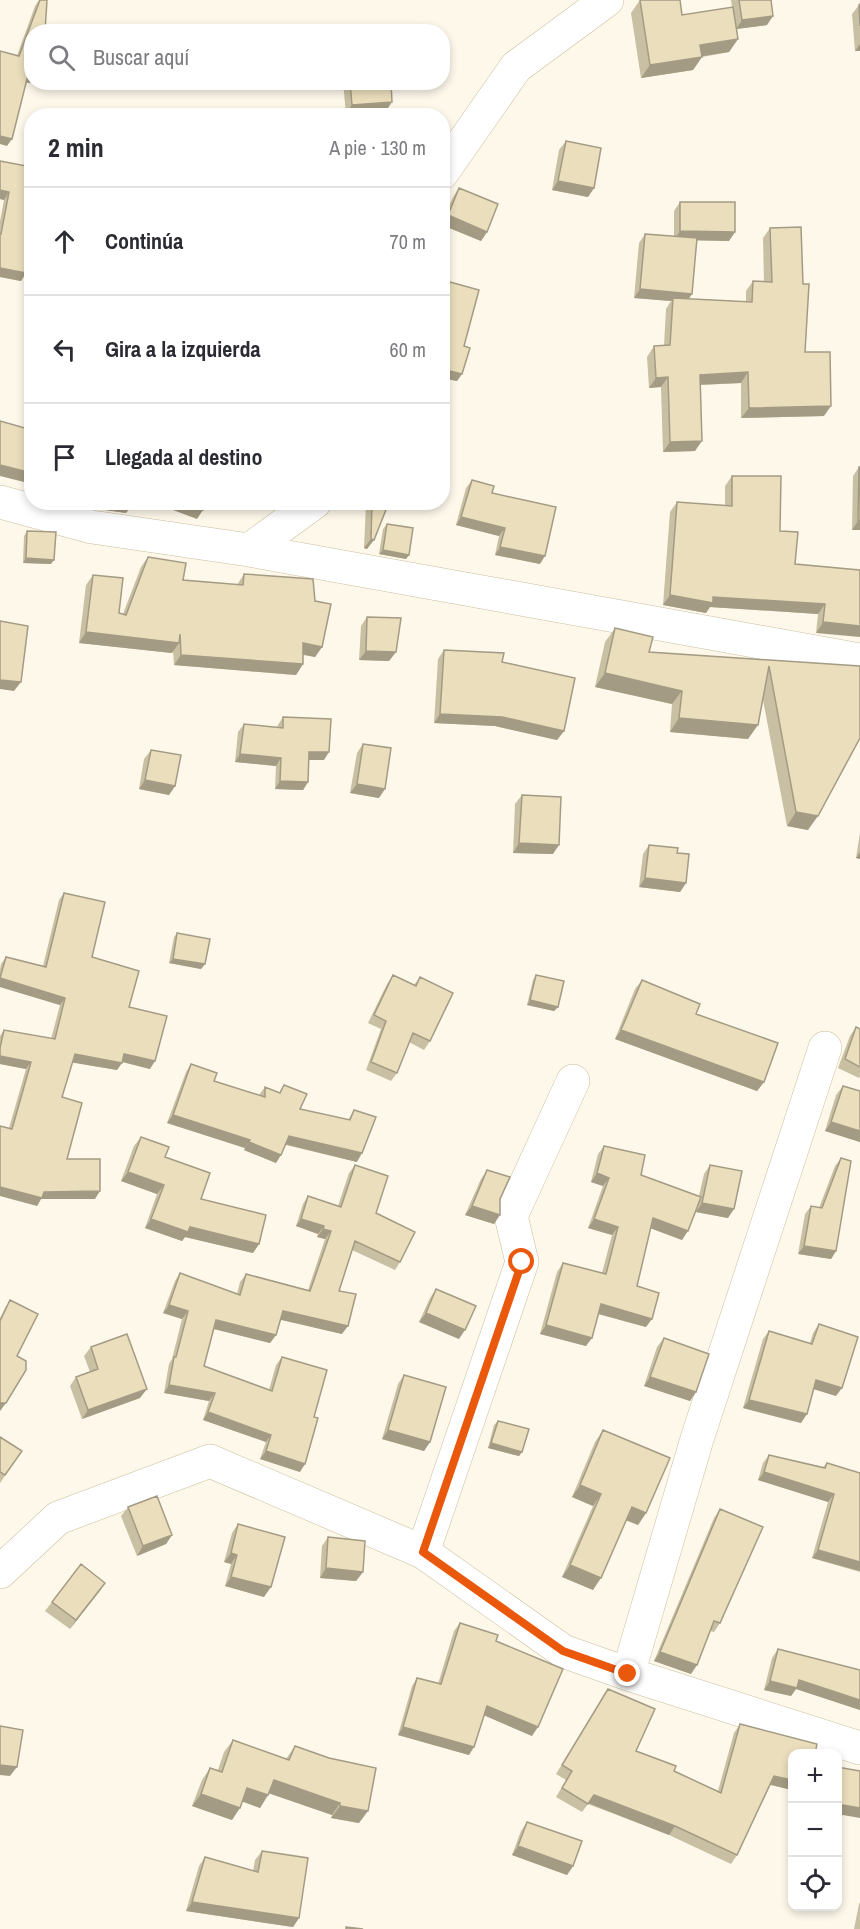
<!DOCTYPE html>
<html lang="es">
<head>
<meta charset="utf-8">
<style>
  body { margin:0; font-family:"Archivo Narrow",sans-serif; background:#f7f7f7; color:#2b2b33 }
  .controls { position:absolute; right:18px; bottom:18px; display:grid; overflow:hidden; border-radius:12px; box-shadow:0 3px 9px #0003 }
  .controls button { width:54px; height:54px; display:grid; place-items:center; padding:0; border:0; border-bottom:2px solid #e1e1e2; background:#fff; color:#2b2b33; font:30px sans-serif }
  .stop { position:absolute; width:18px; height:18px; margin:-14px; border:4px solid #ea580c; border-radius:50%; background:#fff }
  .stop.end { background:#ea580c; border-color:#fff; box-shadow:0 2px 6px #0008 }
  .list { margin:0; padding:0; list-style:none }
  h2 { display:flex; justify-content:space-between; align-items:center; height:78px; margin:0; padding:0 24px; font-size:26px }
  h2 small { font-size:20px; font-weight:400; color:#7c7c81 }
  .list li { display:grid; grid-template-columns:39px 1fr auto; gap:18px; align-items:center; box-sizing:border-box; height:108px; padding:0 24px; border-top:2px solid #e1e1e2 }
  .list b { display:block; font-size:22px; white-space:nowrap }
  .list em { font-size:20px; font-style:normal; color:#7c7c81 }
  .icon { flex:none; width:33px; height:33px; fill:none; stroke:currentColor; stroke-width:2; stroke-linecap:round; stroke-linejoin:round }
  .map { position:relative; flex:none; width:860px; height:1929px; overflow:hidden }
  .search { position:absolute; background:#fff; box-shadow:0 3px 9px #0003; left:24px; top:24px; width:426px; height:66px; display:flex; align-items:center; gap:15px; box-sizing:border-box; padding:0 21px; border-radius:24px; color:#7c7c81; font-size:22px }
  .panel { position:absolute; background:#fff; box-shadow:0 3px 9px #0003; left:24px; top:108px; width:426px; height:402px; border-radius:24px }
  .map>svg:first-child { display:block }
  .lines { fill:none; stroke-linecap:round; stroke-linejoin:round }
  .minor-casing { stroke:#cabe9d; stroke-width:34 }
  .minor { stroke:#fff; stroke-width:33 }
  .wall { fill:#c9bfa2 }
  .shaded-wall { fill:#a49b84 }
  .building { fill:#eadebc; stroke:#a49b84; stroke-width:1.5 }
  .route { stroke:#ea580c; stroke-width:8 }
</style>
</head>
<body>
<div class="map">
<svg width="860" height="1929" viewBox="0 0 860 1929">
  <rect width="100%" height="100%" fill="#fdf8ea"/>
  <g class="lines">
    <g class="minor-casing">
      <path id="minor" d="M442 173 516 67 607 0
        M0 502 92 527 249 550 860 660
        M249 550 315 502
        M423 1552 522 1262 511 1216 573 1081
        M0 1572 58 1518 210 1461 423 1552 563 1651 628 1674 860 1748
        M628 1674 697 1439 825 1048"/>
    </g>
    <use href="#minor" class="minor"/>
  </g>
  <path class="wall" d="M39 0H47L36 83H26L7 146 17 56 35 6Z
    M640 0 682 15 732 7 731 0H771L767 25 737 29 738 39 729 52 702 57 693 70 641 78 631 13Z
    M860 4V51H855L852 14 859 5Z
    M171 82H190L173 88Z
    M343 82H391L386 111 346 114Z
    M566 141 594 188 588 197 552 190 559 150Z
    M0 161 32 167 26 273 21 281 0 277V221L4 200 0 199Z
    M459 188 487 232 481 241 442 225V222L453 197Z
    M680 202 729 241 697 240 692 294 688 299 746 302V291L753 281 764 282 763 238 770 228 805 352 824 416 741 418V383L701 385 695 451 663 452 661 387 649 388 647 357 654 346H664L666 309 671 301 634 298 639 243 645 234 674 236V211Z
    M450 282 464 346 462 374 457 381 442 378V297L445 289Z
    M859 467 860 530H852L853 476Z
    M732 476 795 564 860 570 816 633 818 614 710 607 706 613 663 605 670 512 677 502 725 505V486Z
    M472 480 492 493 540 564 495 555 499 536 456 525 466 488Z
    M98 502H133L126 513 98 509Z
    M365 502H389L367 549 364 548 366 503Z
    M387 524 409 555 406 559 379 554 383 529Z
    M27 531 51 564 23 563 24 536Z
    M148 557 183 580 237 585 244 574 315 601 322 647 315 657 303 655V664L296 675 174 665 173 651 172 653 79 643 86 585 93 575 119 613 123 614 141 567Z
    M367 617 396 652 389 661 359 660 361 626Z
    M615 628 649 652 860 666 808 830 787 826 763 700 748 739 670 732 672 704 595 687 605 642Z
    M444 650 502 662 564 731 557 740 495 726 434 723 438 659Z
    M283 717 324 760H309L308 782 303 790 275 789 276 766 235 762 238 732 244 724 277 727 278 725Z
    M363 744 379 798 350 793 357 753Z
    M151 750 175 786 169 795 139 789 144 759Z
    M522 795 553 854 513 853 515 804Z
    M860 833V859L856 858Z
    M649 845 686 883 680 892 639 887 643 854Z
    M64 893 92 957 129 1007 150 1069 122 1062 117 1070 72 1062 62 1097 67 1159 95 1199H41L37 1206 9 1128 26 1069 0 1064V1036L4 1030 51 1039 60 1005 0 987V969L1 964 6 957 43 966 59 900Z
    M177 933 205 964 201 969 169 963 174 937Z
    M393 975 414 985 420 977 430 1041 424 1050 409 1042 397 1073 391 1081 366 1070 381 1029 368 1023 387 984Z
    M536 975 558 1007 554 1011 527 1005 533 980Z
    M642 980 696 1014 764 1082 757 1091 615 1039 635 989Z
    M856 1027 860 1029V1076L859 1078 838 1068 850 1036Z
    M191 1064 214 1081 259 1095 265 1087 279 1093 284 1085 300 1109 348 1120 354 1110 357 1162 286 1145 276 1163 244 1150 245 1148 167 1123 186 1072Z
    M843 1086 860 1091V1142L825 1131 836 1095Z
    M141 1137 165 1157 201 1199 259 1244 253 1253 185 1237 182 1241 145 1228 157 1194 121 1181 134 1146Z
    M604 1146 641 1175 699 1196 704 1174 710 1165 728 1218 696 1212 682 1240 651 1228 637 1286 646 1327 598 1314 586 1346 540 1334 557 1272 563 1263 602 1273 612 1235 588 1228 603 1186 591 1182 598 1154Z
    M841 1158 836 1251 831 1259 798 1254 805 1214 811 1206 819 1208 835 1166Z
    M355 1165 376 1213 400 1262 395 1270 352 1250 339 1291 342 1334 280 1319 276 1335 270 1343 214 1329 204 1366 269 1390 276 1365 282 1357 300 1472 260 1459 266 1442 203 1420 209 1401 164 1393 169 1364 172 1359 182 1319 163 1313 175 1281 180 1273 237 1294 240 1282 246 1274 308 1290 325 1239 317 1237 318 1234 296 1226 303 1204 308 1196 338 1206 349 1173Z
    M487 1170 500 1199 494 1224 465 1215 481 1179Z
    M436 1289 459 1339 419 1322 430 1298Z
    M10 1300 17 1356 0 1411V1318L5 1308Z
    M819 1324 836 1396 814 1389 801 1423 743 1408 763 1339 769 1331 810 1343 813 1333Z
    M664 1338 696 1392 690 1401 644 1386 657 1347Z
    M91 1347 140 1398 82 1419 70 1386 76 1377 90 1372 84 1356Z
    M404 1375 430 1442 424 1451 382 1439 398 1384Z
    M498 1421 522 1452 519 1456 488 1448 494 1425Z
    M603 1430 646 1513 638 1525 626 1520 593 1590 562 1577 593 1506 572 1497 595 1442Z
    M0 1437 22 1451 0 1483Z
    M769 1455 823 1467 827 1463 860 1572 812 1558 828 1502 758 1480 763 1463Z
    M128 1507 172 1535 166 1544 137 1556 121 1516Z
    M720 1509V1623L714 1632 710 1631 691 1674 654 1661 714 1518Z
    M238 1524 264 1597 225 1586 231 1564 224 1562 232 1533Z
    M328 1537 363 1572 356 1581 320 1578 322 1546Z
    M105 1583 70 1629 45 1611 52 1602Z
    M460 1623 496 1641 532 1736 484 1715 469 1755 398 1735 412 1686 417 1678 438 1684 454 1631Z
    M778 1649 860 1670V1710L796 1689 791 1696 764 1690 772 1658Z
    M608 1689 636 1751 674 1771 718 1791 734 1733 740 1724 792 1790 770 1785 737 1855 731 1864 669 1835 588 1804 582 1812 556 1797 566 1780 556 1774Z
    M233 1740 286 1759 295 1746 359 1823 331 1818 332 1815 269 1793 260 1808 242 1801 232 1820 192 1806 202 1780 210 1768 218 1770 224 1752Z
    M527 1822 573 1866 567 1875 512 1855 521 1831Z
    M262 1851 299 1918 293 1927 186 1911 199 1866 205 1857 253 1871 255 1860Z
    M860 1902V1929H854L859 1904Z"/>
  <path class="shaded-wall" d="M773 16 767 25 736 29 742 20Z
    M738 39 729 52 691 58 700 45Z
    M860 44V51H855Z
    M702 57 693 70 641 78 650 65Z
    M28 75H32V82H37L36 83 23 82Z
    M178 82H190L173 88Z
    M392 102 386 111 346 114 352 105Z
    M0 136 12 139 7 146 0 144Z
    M558 181 594 188 588 197 552 190Z
    M0 190 9 192 4 200 0 199Z
    M448 215 487 232 481 241 442 225V223Z
    M680 231 735 232 729 241 674 240Z
    M0 268 26 273 21 281 0 277Z
    M640 289 692 294 686 303 673 298 671 301 634 298Z
    M442 369 462 374 457 381 442 378Z
    M748 372 741 383 693 385 700 375Z
    M668 377 661 387 649 388 656 378Z
    M831 406 824 416 741 418 749 408Z
    M702 441 695 451 663 452 670 442Z
    M0 465 32 473V484L0 476Z
    M102 502H122L133 504 126 513 98 509Z
    M168 502H184L203 510 197 519 165 507Z
    M461 517 505 528 499 536 456 525Z
    M858 521H860V530H852Z
    M371 539 374 540 367 549 364 548Z
    M500 547 545 556 540 564 495 555Z
    M383 550 409 555 406 559 379 554Z
    M26 558 54 560 51 564 23 563Z
    M670 595 713 597 825 604 818 614 710 607 706 613 663 605Z
    M823 622 860 626V637L816 633Z
    M86 632 179 643 172 653 79 643Z
    M303 643 322 647 315 657 296 653Z
    M366 651 396 652 389 661 359 660Z
    M181 655 303 664 296 675 174 665Z
    M605 673 682 691 672 704 595 687Z
    M0 680 21 682 14 691 0 689Z
    M440 714 502 717 564 731 557 740 495 726 434 723Z
    M679 718 758 725 748 739 670 732Z
    M309 752H329L324 760H304Z
    M240 754 281 758 276 766 235 762Z
    M145 780 175 786 169 795 139 789Z
    M280 781 308 782 303 790 275 789Z
    M357 784 385 789 379 798 350 793Z
    M796 812 818 816 808 830 787 826Z
    M519 843 559 845 553 854 513 853Z
    M860 852V859L856 858Z
    M645 878 686 883 680 892 639 887Z
    M173 959 205 964 201 969 169 963Z
    M0 978 65 998 60 1005 0 987Z
    M530 1000 558 1007 554 1011 527 1005Z
    M621 1030 764 1082 757 1091 615 1039Z
    M75 1054 122 1063 117 1070 69 1062Z
    M124 1054 155 1061 150 1069 119 1061Z
    M0 1056 31 1062 26 1069 0 1064Z
    M173 1115 250 1140 245 1148 167 1123Z
    M831 1122 860 1131V1142L825 1131Z
    M289 1136 362 1153 357 1162 284 1144Z
    M249 1142 281 1155 276 1163 244 1150Z
    M128 1172 164 1185 157 1194 121 1181Z
    M597 1173 609 1178 603 1186 591 1182Z
    M0 1187 44 1192 100 1191 95 1199H41L37 1206 0 1196Z
    M702 1203 734 1209 728 1218 696 1212Z
    M472 1206 500 1215 494 1224 465 1215Z
    M653 1218 688 1231 682 1240 647 1227Z
    M151 1219 190 1227 259 1244 253 1253 185 1237 182 1241 145 1228Z
    M301 1219 324 1226 318 1234 296 1226Z
    M594 1219 618 1227 612 1235 588 1228Z
    M323 1229 331 1231 325 1239 317 1237Z
    M804 1246 836 1251 831 1259 798 1254Z
    M601 1304 652 1319 646 1327 595 1313Z
    M169 1305 188 1311 182 1319 163 1313Z
    M283 1311 348 1326 342 1334 277 1319Z
    M426 1313 465 1330 459 1339 419 1322Z
    M216 1320 276 1335 270 1343 210 1328Z
    M546 1325 592 1338 586 1346 540 1334Z
    M650 1377 696 1392 690 1401 644 1386Z
    M816 1380 842 1388 836 1396 810 1388Z
    M169 1385 215 1393 209 1401 164 1393Z
    M147 1389 140 1398 82 1419 88 1410Z
    M749 1400 807 1414 801 1423 743 1408Z
    M0 1403H6L0 1411Z
    M208 1412 271 1435 266 1442 203 1420Z
    M388 1430 430 1442 424 1451 382 1439Z
    M491 1443 522 1452 519 1456 488 1448Z
    M266 1451 305 1464 300 1472 260 1459Z
    M764 1472 834 1494 828 1502 758 1480Z
    M580 1485 601 1494 593 1506 572 1497Z
    M632 1507 646 1513 638 1525 623 1519Z
    M172 1535 166 1544 137 1556 143 1546Z
    M818 1550 860 1562V1571L812 1558Z
    M231 1553 237 1555 231 1564 224 1562Z
    M570 1565 601 1578 593 1590 562 1577Z
    M326 1568 363 1572 356 1581 320 1578Z
    M231 1577 271 1587 264 1597 225 1586Z
    M105 1583 99 1592 70 1629 76 1620Z
    M660 1652 697 1665 691 1674 654 1661Z
    M799 1680 860 1700V1710L796 1689 791 1696 764 1690 770 1681Z
    M487 1706 538 1727 532 1736 481 1714Z
    M403 1727 474 1747 469 1755 398 1735Z
    M0 1765 17 1767 10 1776 0 1775Z
    M774 1776 792 1780V1790L768 1784Z
    M274 1780 340 1803 332 1815 265 1792Z
    M247 1788 268 1795 260 1808 238 1800Z
    M201 1794 240 1808 232 1820 192 1806Z
    M594 1795 675 1826 669 1835 588 1803Z
    M837 1804 860 1808V1818L837 1814Z
    M340 1806 368 1811 359 1823 331 1818Z
    M518 1846 573 1866 567 1875 512 1855Z
    M192 1902 299 1918 293 1927 186 1911Z"/>
  <path class="building" d="M40 0H47L45 32H32V75H28L12 139 0 136V51L19 56Z
    M640 0H680L682 15 733 7 738 39 700 45 702 57 650 65Z
    M739 0H771L773 16 742 20Z
    M860 4V26L859 5Z
    M350 82H391L392 102 352 105Z
    M566 141 601 148 594 188 558 181Z
    M0 161 32 167V248L26 273 0 268V234H1L9 192 0 190Z
    M459 188 498 204 487 232 448 215Z
    M680 202H735V232L680 231Z
    M801 227 803 284H809L805 352H830L831 406 749 408 748 372 700 375 702 441 670 442 668 377 656 378 654 346 670 345 673 298 752 302 753 281 772 282 770 228Z
    M645 234 697 238 692 294 640 289Z
    M450 282 479 290 464 346 470 348 462 374 442 369V308Z
    M0 421 32 430V473L0 465Z
    M859 467H860V521H858Z
    M732 476H781L780 531 798 532 795 564 860 570V626L823 622 825 604 713 597V603L670 595 677 502 732 506Z
    M472 480 494 486 492 493 556 507 545 556 500 547 505 528 461 517Z
    M184 502H206L203 510Z
    M372 502H389L374 540 371 539Z
    M387 524 413 528 409 555 383 550Z
    M27 531 56 532 54 560 26 558Z
    M148 557 186 563 183 580 243 585 244 574 313 579 315 601 331 604 322 647 303 643V664L181 655 180 634 179 643 86 632 93 575 123 578 119 613 126 615Z
    M367 617 401 618 396 652 366 651Z
    M0 621 28 626 21 682 0 680Z
    M615 628 653 637 649 652 860 666V738L818 816 796 812 769 666 758 725 679 718 682 691 605 673Z
    M444 650 504 653 502 662 575 678 564 731 502 717 440 714Z
    M283 717 331 719 329 752H309L308 782 280 781 281 758 240 754 244 724 283 728Z
    M363 744 391 748 385 789 357 784Z
    M151 750 181 755 175 786 145 780Z
    M522 795 561 797 559 845 519 843Z
    M649 845 678 848 677 853 689 854 686 883 645 878Z
    M64 893 105 902 92 957 139 971 129 1007 167 1016 155 1061 124 1054 122 1063 75 1054 62 1097 82 1103 67 1159H100V1191L44 1192 42 1198 0 1187V1126L12 1129 31 1062 0 1056V1048L4 1030 55 1039 65 998 0 978 6 957 46 967Z
    M177 933 210 939 205 964 173 959Z
    M393 975 416 986 420 977 453 993 430 1041 413 1033 397 1073 371 1062 386 1021 374 1015Z
    M536 975 564 981 558 1007 530 1000Z
    M642 980 700 1004 696 1014 778 1043 764 1082 621 1030Z
    M856 1027 860 1029V1067L845 1059Z
    M191 1064 217 1073 214 1081 265 1097V1087L280 1093 284 1085 307 1094 300 1109 350 1120 354 1110 376 1117 362 1153 289 1136 281 1155 249 1142 250 1140 173 1115Z
    M843 1086 860 1091V1131L831 1122Z
    M141 1137 169 1147 165 1157 210 1173 201 1199 266 1215 259 1244 190 1227 188 1232 151 1219 164 1185 128 1172Z
    M604 1146 645 1155 641 1175 701 1197 688 1231 653 1218 637 1286 659 1293 652 1319 601 1304 592 1338 546 1325 563 1263 606 1274 618 1227 594 1219 609 1178 597 1173Z
    M841 1158 851 1161 836 1251 804 1246 811 1206 822 1208Z
    M355 1165 388 1176 376 1213 415 1232 400 1262 355 1241 339 1291 356 1294 348 1326 283 1311 276 1335 216 1320 204 1366 272 1391 282 1357 327 1370 314 1417 318 1418 305 1464 266 1451 271 1435 208 1412 215 1393 169 1385 174 1357H176L188 1311 169 1305 180 1273 240 1295 246 1274 310 1291 331 1231 323 1229 324 1226 301 1219 308 1196 341 1207Z
    M710 1165 742 1171 734 1209 702 1203Z
    M487 1170 510 1177 500 1199V1215L472 1206Z
    M436 1289 476 1306 465 1330 426 1313Z
    M10 1300 38 1314 17 1356 26 1361V1370L6 1403H0V1321Z
    M819 1324 858 1337 842 1388 816 1380 807 1414 749 1400 769 1331 812 1344Z
    M127 1334 147 1389 88 1410 76 1377 98 1369 91 1347Z
    M664 1338 709 1354 696 1392 650 1377Z
    M404 1375 446 1387 430 1442 388 1430Z
    M498 1421 529 1429 522 1452 491 1443Z
    M603 1430 670 1458 646 1513 632 1507 601 1578 570 1565 601 1494 580 1485Z
    M0 1437 22 1451 5 1475 0 1472Z
    M769 1455 825 1468 827 1463 860 1473V1562L818 1550 834 1494 764 1472Z
    M157 1496 172 1535 143 1546 128 1507Z
    M720 1509 763 1527 720 1623 714 1621 697 1665 660 1652Z
    M238 1524 285 1537 271 1587 231 1577 237 1555 231 1553Z
    M328 1537 365 1541 363 1572 326 1568Z
    M81 1564 105 1583 76 1620 52 1602Z
    M460 1623 498 1635 496 1641 563 1669 538 1727 487 1706 474 1747 403 1727 417 1678 441 1684Z
    M778 1649 860 1670V1700L799 1680 797 1688 770 1681Z
    M608 1689 655 1709 636 1751 676 1766 674 1771 721 1793 740 1724 817 1744 815 1754H792V1780L774 1776 737 1855 675 1826 594 1795 588 1804 562 1788 572 1771 562 1765Z
    M0 1726 23 1730 17 1767 0 1765Z
    M233 1740 289 1760 295 1746 329 1758 376 1768 368 1811 340 1806V1803L274 1780 268 1795 247 1788 240 1808 201 1794 210 1768 222 1772Z
    M837 1767 860 1771V1808L837 1804Z
    M527 1822 582 1841 573 1866 518 1846Z
    M262 1851 308 1858 299 1918 192 1902 205 1857 258 1872Z
    M346 1927 363 1929H346Z"/>
  <g class="lines">
    <path class="route" d="M522 1262 423 1552 563 1651 628 1674"/>
  </g>
</svg>
<div class="controls">
<button>+</button>
<button>−</button>
<button><svg class="icon" aria-label="locate" viewBox="0 0 24 24"><circle cx="12" cy="12" r="6"/><path d="M12 2v4M12 18v4M2 12h4M18 12h4"/></svg></button>
</div>
<div class="stop" style="left:522px;top:1262px"></div>
<div class="stop end" style="left:628px;top:1674px"></div>
<div class="search"><svg class="icon" aria-label="search" viewBox="0 0 24 24"><circle cx="10" cy="10" r="6"/><path d="M15 15l6 6"/></svg>Buscar aquí</div>
<section class="panel">
<h2>2 min<small>A pie · 130 m</small></h2>
<ul class="list">
<li><svg class="icon" aria-label="ahead" viewBox="0 0 24 24"><path d="M12 20V5M6 11l6-6 6 6"/></svg><div><b>Continúa</b></div><em>70 m</em></li>
<li><svg class="icon" aria-label="left" viewBox="0 0 24 24"><path d="M17 20v-9H6M10 6l-5 5 5 5"/></svg><div><b>Gira a la izquierda</b></div><em>60 m</em></li>
<li><svg class="icon" aria-label="arrive" viewBox="0 0 24 24"><path d="M6 21V4h12l-3 4 3 4H6"/></svg><div><b>Llegada al destino</b></div></li>
</ul>
</section>
</div>
</body>
</html>
